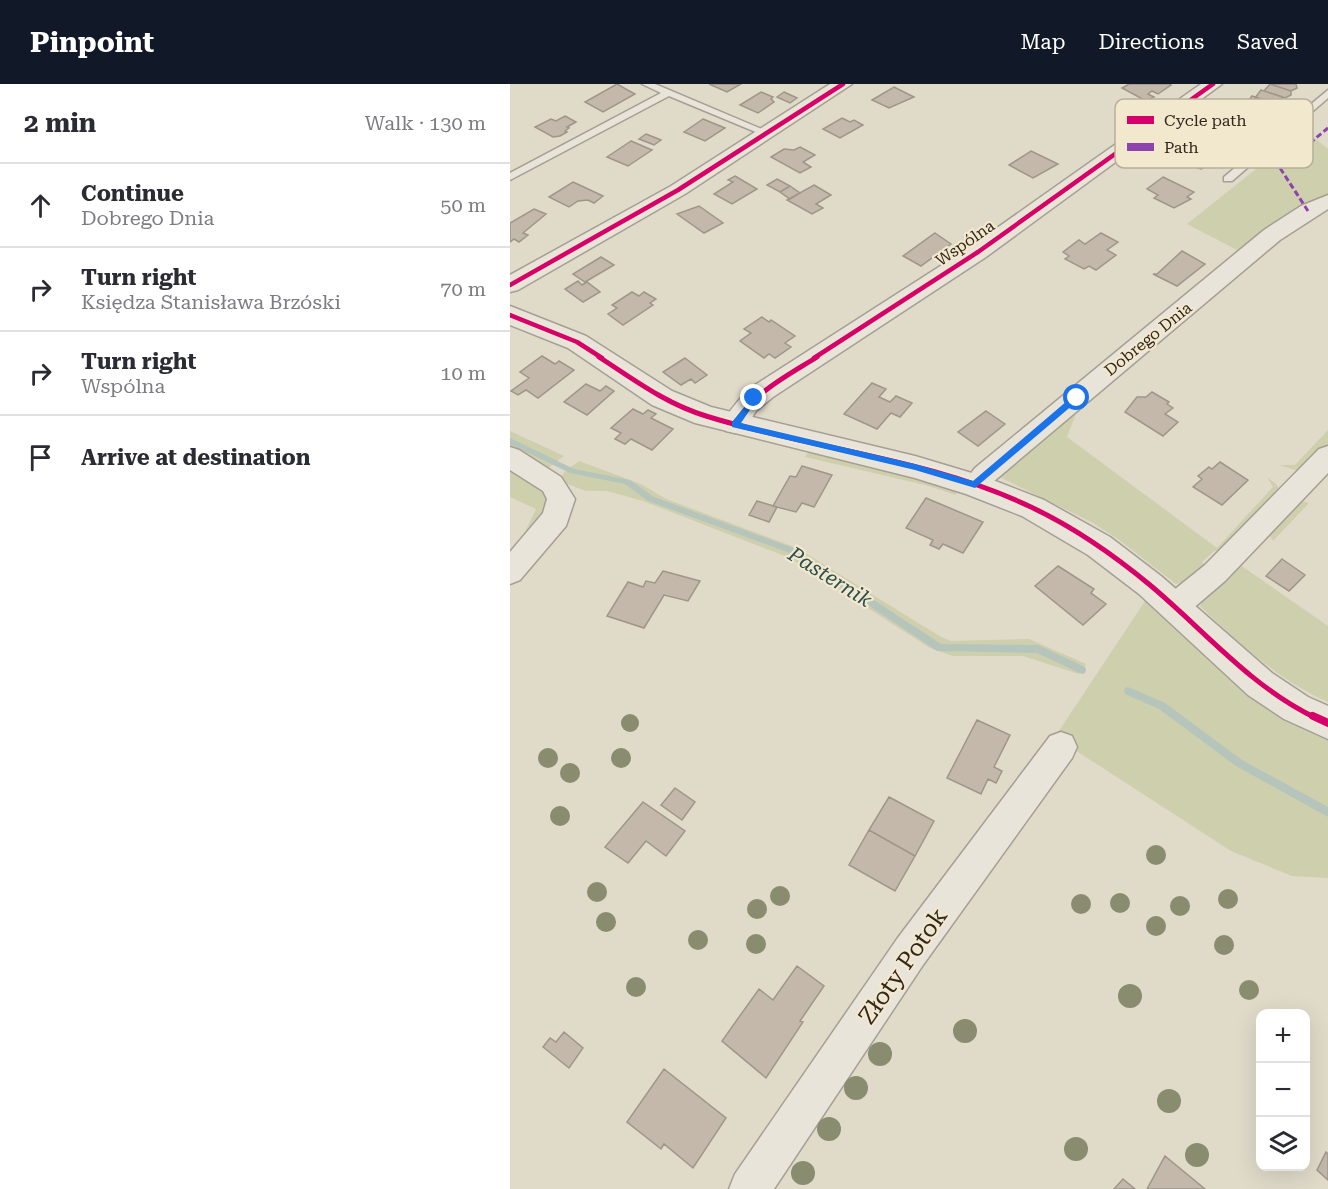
<!DOCTYPE html>
<html lang="en">
<head>
<meta charset="utf-8">
<style>
  body { margin:0; font-family:"Roboto Serif",serif; background:#f2f2f3; color:#2b2b33 }
  .controls { position:absolute; right:18px; bottom:18px; display:grid; overflow:hidden; border-radius:12px; box-shadow:0 6px 24px #0002 }
  .controls button { width:54px; height:54px; display:grid; place-items:center; padding:0; border:0; border-bottom:2px solid #e1e1e2; background:#fff; color:#2b2b33; font:30px sans-serif }
  .stop { position:absolute; width:18px; height:18px; margin:-14px; border:4px solid #1a73e8; border-radius:50%; background:#fff }
  .stop.end { background:#1a73e8; border-color:#fff; box-shadow:0 2px 6px #0008 }
  .list { margin:0; padding:0; list-style:none }
  h2 { display:flex; justify-content:space-between; align-items:center; height:78px; margin:0; padding:0 24px; font-size:26px }
  h2 small { font-size:20px; font-weight:400; color:#7c7c81 }
  .list li { display:grid; grid-template-columns:39px 1fr auto; gap:18px; align-items:center; box-sizing:border-box; height:84px; padding:0 24px; border-top:2px solid #e1e1e2 }
  .list b { display:block; font-size:22px; white-space:nowrap }
  .list p { margin:0; font-size:20px; white-space:nowrap; color:#7c7c81 }
  .list em { font-size:20px; font-style:normal; color:#7c7c81 }
  .icon { flex:none; width:33px; height:33px; fill:none; stroke:currentColor; stroke-width:2; stroke-linecap:round; stroke-linejoin:round }
  .map { position:relative; flex:none; width:818px; height:1105px; overflow:hidden }
  header { display:flex; align-items:center; gap:36px; box-sizing:border-box; height:84px; padding:0 30px; background:#111827; color:#fff }
  header strong { font-size:28px }
  nav { display:flex; gap:33px; margin-inline-start:auto; font-size:21px }
  main { display:flex }
  aside { flex:1; background:#fff }
  .map>svg:first-child { display:block }
  .green { fill:#cecfac }
  .lines { fill:none; stroke-linecap:round; stroke-linejoin:round }
  .stream { fill:#b5c5bb; fill-rule:evenodd }
  .building { fill:#c3b8aa; stroke:#9f9689; stroke-width:1.5 }
  .service-casing { stroke:#a59f93; stroke-width:3 }
  .minor-casing { stroke:#a59f93; stroke-width:3 }
  .tertiary-casing { stroke:#a59f93; stroke-width:3 }
  .service { fill:#e8e4da; fill-rule:evenodd }
  .minor { fill:#e8e4da; fill-rule:evenodd }
  .tertiary { fill:#e8e4da; fill-rule:evenodd }
  .quiet { stroke:#8e44ad; stroke-width:3; stroke-dasharray:6 3; stroke-linecap:butt }
  .cycleway-far2-casing { stroke:#f2e8ce; stroke-width:8 }
  .cycleway-far1-casing { stroke:#f2e8ce; stroke-width:9 }
  .cycleway-casing { stroke:#f2e8ce; stroke-width:11 }
  .cycleway-far2 { stroke:#d6006c; stroke-width:4.5 }
  .cycleway-far1 { stroke:#d6006c; stroke-width:5 }
  .cycleway { stroke:#d6006c; stroke-width:8 }
  .tree { fill:#898c6e }
  .route { fill:#1a73e8 }
  .labels { text-anchor:middle; dominant-baseline:central; stroke-width:4.5; stroke-linejoin:round; paint-order:stroke }
  .far-street-label { font-size:16px; fill:#32271c; stroke:#f2e8ce }
  .water-label { font-size:21px; font-style:italic; fill:#2c504f; stroke:#f2e8ce }
  .near-street-label { font-size:24px; fill:#32271c; stroke:#f2e8ce }
  .key { fill:#f2e8ce; stroke:#b8ae99; stroke-width:1.5 }
  .key-label { font-size:16px; fill:#32271c }
</style>
</head>
<body>
<header>
<strong>Pinpoint</strong>
<nav><a>Map</a><a>Directions</a><a>Saved</a></nav>
</header>
<main>
<aside>
<h2>2 min<small>Walk · 130 m</small></h2>
<ul class="list">
<li><svg class="icon" aria-label="ahead" viewBox="0 0 24 24"><path d="M12 20V5M6 11l6-6 6 6"/></svg><div><b>Continue</b><p>Dobrego Dnia</p></div><em>50 m</em></li>
<li><svg class="icon" aria-label="right" viewBox="0 0 24 24"><path d="M7 20v-9h11M14 6l5 5-5 5"/></svg><div><b>Turn right</b><p>Księdza Stanisława Brzóski</p></div><em>70 m</em></li>
<li><svg class="icon" aria-label="right" viewBox="0 0 24 24"><path d="M7 20v-9h11M14 6l5 5-5 5"/></svg><div><b>Turn right</b><p>Wspólna</p></div><em>10 m</em></li>
<li><svg class="icon" aria-label="arrive" viewBox="0 0 24 24"><path d="M6 21V4h12l-3 4 3 4H6"/></svg><div><b>Arrive at destination</b></div></li>
</ul>
</aside>
<div class="map">
<svg width="818" height="1105" viewBox="0 0 818 1105">
  <rect width="100%" height="100%" fill="#e0dac9"/>
  <path class="green" d="M795 46 818 65V114L731 168 677 140Z
    M781 147 569 322 557 353 707 464 763 403 757 393 766 400 772 410 714 469 704 467 692 478 697 484 678 497 666 500 608 455 583 439 484 390 695 214Z
    M818 346V364L792 388 769 381H785Z
    M0 347 54 372 36 386 0 367Z
    M299 367 446 404V411L415 401 295 373Z
    M69 377 131 400 156 415 287 464 431 553 441 557 519 555 576 580 569 590 513 572H443L420 564 280 474 133 417 97 407H76L52 398 53 389Z
    M0 380 24 395 42 417 24 446H16L26 425 0 413Z
    M786 415 799 419 763 457 757 446Z
    M726 478 818 542V618C768 596 729 559 690 522L693 515Z
    M637 514 818 654V794L782 792 721 767 545 653Z"/>
  <g class="lines">
    <path class="stream" d="M0 354 64 385 120 396 144 413 286 465 431 560 528 561 575 583 576 586 575 589 572 590 527 569 427 567 280 469 138 417 115 400 60 389 0 360Z
      M618 603 655 619 732 676 818 723V733L726 682 649 625 615 610 614 607 615 604Z"/>
  </g>
  <path class="building" d="M107 0 125 10 93 28 75 18Z
    M199 0H231L217 8Z
    M619 0H659L661 1 648 10 642 7 638 10 644 13 636 17 612 4Z
    M760 0 781 7V11L775 14 754 7Z
    M760 0H786L787 4 781 7Z
    M384 3 404 13 379 24 362 16Z
    M751 6 773 13 771 15 773 18 767 20 745 14Z
    M251 8 263 13 261 15 264 18 248 29 230 21Z
    M274 8 287 14 280 19 267 13Z
    M742 12 767 20V25L760 28 736 20Z
    M55 32 66 38 57 43 59 44 55 47 57 48 50 52 43 53 25 43 41 35 46 37Z
    M332 34 340 38 344 36 353 41 330 54 313 45Z
    M193 35 215 44 195 57 174 48Z
    M136 50 151 56 144 61 129 55Z
    M121 57 142 66 118 82 97 73Z
    M290 63 305 71 293 78 301 83 290 89 261 73 274 65 284 66Z
    M521 67 548 80 523 94 499 81Z
    M676 69 698 77 696 79 698 81 691 85 669 77Z
    M225 92 247 105 222 120 204 110 223 98 218 96Z
    M653 93 684 108 677 113 681 115 664 124 644 114 648 111 637 105Z
    M267 95 280 102 270 108 257 101Z
    M63 98 93 112 84 119 78 116 68 117 59 123 39 113Z
    M304 101 321 111 306 120 313 124 302 130 277 116Z
    M280 102 290 109 280 115 270 108Z
    M189 122 213 139 194 149 167 130Z
    M24 125 36 130 13 149 18 151 9 158 4 155 0 158V139Z
    M425 149 441 160 411 182 393 172Z
    M591 149 608 158 597 166 606 171 586 186 579 182 574 185 555 175 559 172 553 168 569 156 575 160Z
    M672 167 695 180 667 202 643 190H647Z
    M91 173 104 181 75 198 63 190Z
    M68 197 72 201 77 198 90 208 73 218 55 205Z
    M122 208 129 212 134 208 146 215 140 219 143 221 113 241 98 230 107 224 102 221Z
    M252 233 259 238 261 236 285 252 275 259 281 263 265 274 259 270 254 274 230 257 241 249 234 245Z
    M32 272 45 280 49 277 64 286 28 314 16 306 8 311 1 307 19 294 10 288Z
    M175 274 197 291 185 299 181 295 171 301 153 288Z
    M362 299 376 305 369 313 380 318 386 312 402 319 390 333 381 329 367 345 334 330Z
    M76 300 90 307 96 302 104 307 77 331 54 318Z
    M642 308 659 318 657 320 663 324 655 330 668 338 653 352 615 328 627 313H636Z
    M123 325 133 330 138 326 146 330 141 334 163 345 142 366 121 355 115 360 105 355 111 349 101 344Z
    M476 327 495 340 468 362 448 348Z
    M710 378 738 396 712 421 683 403 692 395 688 392 699 383 702 385Z
    M292 382 322 391 304 423 292 419 286 428 263 422 280 392 286 393Z
    M416 414 473 438 453 469 433 460 429 465 420 461 423 456 396 444Z
    M247 417 267 423 259 438 239 431Z
    M772 475 795 491 779 507 756 492Z
    M548 482 584 505 581 509 596 520 573 541 525 502Z
    M153 487 190 497 178 517 154 511 134 544 97 532 118 498 133 503 136 497 145 499Z
    M467 636 500 651 484 683 492 687 486 699 478 695 471 710 437 694Z
    M165 704 185 718 172 736 151 721Z
    M379 713 424 737 405 772 359 746Z
    M133 718 175 747 156 772 136 757 118 779 95 763Z
    M359 746 405 772 385 807 339 781Z
    M287 882 314 902 290 937 293 938 256 994 212 957 249 905 263 916Z
    M54 948 73 964 59 984 33 963 40 954 46 958Z
    M154 985 216 1034 183 1084 154 1060 151 1065 117 1038Z
    M816 1068 818 1070V1096L807 1086Z
    M655 1072 695 1105H637Z
    M613 1095 625 1105H604Z"/>
  <g class="lines">
    <g class="service-casing">
      <path id="service" d="M132 0H145L261 49 253 51 159 12 0 96V89L151 9Z
        M818 6V14L722 97H714V93Z"/>
    </g>
    <g class="minor-casing">
      <path id="minor" d="M320 0H342L175 110 8 206 0 208V191L161 102Z
        M691 0H712L476 173 263 313 246 327 234 347 225 349 216 347 212 340C221 324 231 312 245 301L460 163Z
        M818 111V125L770 156 483 398C474 409 469 413 456 408L452 401 465 384 754 146 791 122Z
        M818 362V389L715 497 674 532 664 535 654 532 649 523 654 514 695 481 809 365Z
        M0 363 9 366 51 393 65 415 56 442 10 496 0 500V468L33 429 37 415 33 407 0 386Z
        M551 648 562 652 567 663 562 674 413 881 264 1105H219L225 1090 387 855 540 652Z"/>
    </g>
    <g class="tertiary-casing">
      <path id="tertiary" d="M0 222 76 252 162 307 201 323 405 372 475 393 534 416 600 453 651 492 762 589 798 613 818 622V655L774 635 738 611 629 510 578 471 512 432 456 410 405 394 185 339 142 321 58 264 0 241Z"/>
    </g>
    <use href="#service" class="service"/>
    <use href="#minor" class="minor"/>
    <use href="#tertiary" class="tertiary"/>
    <path class="quiet" d="M798 127 770 84 818 44"/>
    <g class="cycleway-far2-casing">
      <path id="cycleway-far2" d="M0 201 168 106 333 0
        M0 231 67 258 92 274
        M304 274 468 168 703 0"/>
    </g>
    <g class="cycleway-far1-casing">
      <path id="cycleway-far1" d="M89 273C123 295 156 320 196 332 304 366 420 374 523 424 565 444 605 472 640 501 695 547 741 603 806 634
        M225 340C246 307 275 293 307 273"/>
    </g>
    <g class="cycleway-casing">
      <path id="cycleway" d="M803 632 818 639"/>
    </g>
    <use href="#cycleway-far2" class="cycleway-far2"/>
    <use href="#cycleway-far1" class="cycleway-far1"/>
    <use href="#cycleway" class="cycleway"/>
  </g>
  <g class="tree">
    <circle cx="120" cy="639" r="9"/>
    <circle cx="38" cy="674" r="10"/>
    <circle cx="111" cy="674" r="10"/>
    <circle cx="60" cy="689" r="10"/>
    <circle cx="50" cy="732" r="10"/>
    <circle cx="646" cy="771" r="10"/>
    <circle cx="87" cy="808" r="10"/>
    <circle cx="270" cy="812" r="10"/>
    <circle cx="718" cy="815" r="10"/>
    <circle cx="610" cy="819" r="10"/>
    <circle cx="571" cy="820" r="10"/>
    <circle cx="670" cy="822" r="10"/>
    <circle cx="247" cy="825" r="10"/>
    <circle cx="96" cy="838" r="10"/>
    <circle cx="646" cy="842" r="10"/>
    <circle cx="188" cy="856" r="10"/>
    <circle cx="246" cy="860" r="10"/>
    <circle cx="714" cy="861" r="10"/>
    <circle cx="126" cy="903" r="10"/>
    <circle cx="739" cy="906" r="10"/>
    <circle cx="620" cy="912" r="12"/>
    <circle cx="455" cy="947" r="12"/>
    <circle cx="370" cy="970" r="12"/>
    <circle cx="346" cy="1004" r="12"/>
    <circle cx="659" cy="1017" r="12"/>
    <circle cx="319" cy="1045" r="12"/>
    <circle cx="566" cy="1065" r="12"/>
    <circle cx="687" cy="1071" r="12"/>
    <circle cx="293" cy="1089" r="12"/>
  </g>
  <path class="route" d="M244 311 248 314 231 339 405 380 463 397 564 311 571 314 465 404 405 386 222 343V338Z"/>
  <g class="labels">
    <g class="far-street-label">
      <text transform="translate(455 159) rotate(-35)">Wspólna</text>
      <text transform="translate(638 255) rotate(-39)">Dobrego Dnia</text>
    </g>
    <g class="water-label">
      <text transform="translate(320 493) rotate(32)">Pasternik</text>
    </g>
    <g class="near-street-label">
      <text transform="translate(393 882) rotate(-55)">Złoty Potok</text>
    </g>
  </g>
  <rect x="605" y="15" width="198" height="69" rx="9" class="key"/>
  <rect x="617" y="32" width="27" height="8" fill="#d6006c"/>
  <rect x="617" y="59" width="27" height="8" fill="#8e44ad"/>
  <g class="key-label">
    <text x="654" y="42">Cycle path</text>
    <text x="654" y="69">Path</text>
  </g>
</svg>
<div class="controls">
<button>+</button>
<button>−</button>
<button><svg class="icon" aria-label="layers" viewBox="0 0 24 24"><path d="M12 4l9 5-9 5-9-5zM3 14l9 5 9-5"/></svg></button>
</div>
<div class="stop" style="left:567px;top:314px"></div>
<div class="stop end" style="left:244px;top:314px"></div>
</div>
</main>
</body>
</html>
